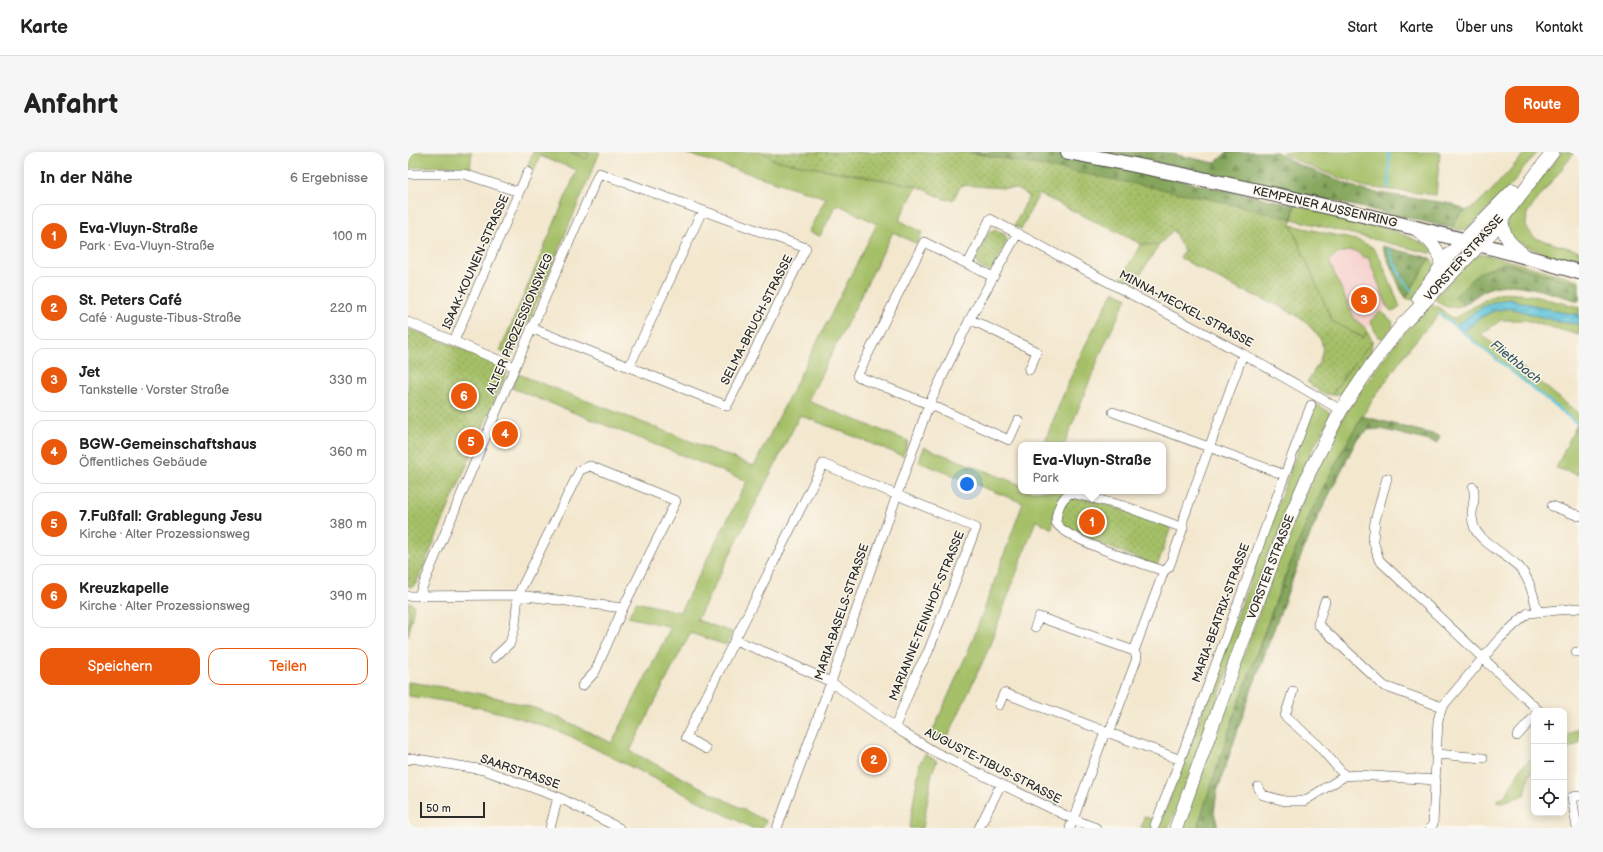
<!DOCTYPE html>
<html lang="de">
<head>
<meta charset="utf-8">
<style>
  body { margin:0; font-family:"Balsamiq Sans",sans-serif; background:#f6f6f6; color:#222 }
  .controls { position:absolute; right:12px; bottom:12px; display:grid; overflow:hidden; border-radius:8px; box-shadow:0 2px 10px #0003 }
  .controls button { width:36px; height:36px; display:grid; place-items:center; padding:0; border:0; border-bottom:1px solid #e0e0e0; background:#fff; color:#222; font:20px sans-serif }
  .scale { position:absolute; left:12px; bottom:10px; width:65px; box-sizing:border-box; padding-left:4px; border:2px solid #2b2b2b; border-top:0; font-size:11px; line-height:14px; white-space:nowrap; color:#2b2b2b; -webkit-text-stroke:3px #fbf7ec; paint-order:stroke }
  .you { position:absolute; left:559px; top:332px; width:14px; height:14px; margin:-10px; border:3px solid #fff; border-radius:50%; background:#1a73e8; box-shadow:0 0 0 6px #1a73e833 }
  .badge { display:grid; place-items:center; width:26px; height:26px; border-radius:50%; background:#ea580c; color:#fff; font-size:13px; font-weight:700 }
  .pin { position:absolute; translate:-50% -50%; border:2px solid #fff; box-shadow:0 1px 4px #0006 }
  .popup { position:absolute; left:610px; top:290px; width:148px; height:52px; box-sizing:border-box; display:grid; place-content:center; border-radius:8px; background:#fff; filter:drop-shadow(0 1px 3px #0005); font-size:13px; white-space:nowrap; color:#767676 }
  .popup b { font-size:15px; color:#222 }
  .popup::after { content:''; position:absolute; left:50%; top:100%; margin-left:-8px; border:8px solid transparent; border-top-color:#fff }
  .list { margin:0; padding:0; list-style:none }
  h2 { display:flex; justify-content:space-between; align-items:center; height:52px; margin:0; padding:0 16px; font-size:17px }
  h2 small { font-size:13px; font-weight:400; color:#767676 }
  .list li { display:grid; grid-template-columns:26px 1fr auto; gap:12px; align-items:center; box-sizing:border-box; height:64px; margin:0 8px 8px; padding:0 8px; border:1px solid #e0e0e0; border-radius:12px }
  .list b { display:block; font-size:15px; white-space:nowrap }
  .list p { margin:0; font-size:13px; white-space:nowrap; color:#767676 }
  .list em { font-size:13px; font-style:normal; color:#767676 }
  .actions { display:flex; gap:8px; padding:12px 16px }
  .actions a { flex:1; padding:9px 0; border:1px solid #ea580c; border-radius:12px; text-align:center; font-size:14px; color:#ea580c }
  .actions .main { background:#ea580c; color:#fff }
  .icon { flex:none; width:22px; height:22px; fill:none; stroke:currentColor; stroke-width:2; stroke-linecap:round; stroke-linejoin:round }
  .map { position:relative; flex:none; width:1171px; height:676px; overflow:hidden; border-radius:12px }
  header { display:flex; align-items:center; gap:24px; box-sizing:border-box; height:56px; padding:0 20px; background:#fff; border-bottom:1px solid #e0e0e0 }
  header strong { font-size:19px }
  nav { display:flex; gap:22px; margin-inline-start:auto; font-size:14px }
  .intro { display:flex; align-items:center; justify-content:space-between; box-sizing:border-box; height:96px; padding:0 24px }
  h1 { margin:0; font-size:28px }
  .button { padding:10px 18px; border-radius:12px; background:#ea580c; color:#fff; font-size:14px; font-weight:700 }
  main { display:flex; gap:24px; padding:0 24px }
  aside { flex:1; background:#fff; border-radius:12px; box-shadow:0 2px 10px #0003 }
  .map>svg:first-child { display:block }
  .built { fill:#f7d0cc }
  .grass { fill:#a5c067; stroke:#687649 }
  .forest { fill:url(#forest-firs); stroke:#586844 }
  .park { fill:url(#park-dots); stroke:#687649 }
  .water { fill:url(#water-waves); stroke:#447784 }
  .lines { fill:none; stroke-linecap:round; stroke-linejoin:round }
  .stream { stroke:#5ec3dc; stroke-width:2.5 }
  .street-casing { stroke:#494743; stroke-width:10 }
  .secondary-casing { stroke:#494743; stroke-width:14 }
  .primary-casing { stroke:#494743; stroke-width:16 }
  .street { stroke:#fff; stroke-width:9 }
  .secondary { stroke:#fff; stroke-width:13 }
  .primary { stroke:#fff; stroke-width:14 }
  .labels { text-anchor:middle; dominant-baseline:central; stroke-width:3; stroke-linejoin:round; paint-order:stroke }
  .street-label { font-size:12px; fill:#2b2b2b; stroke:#fbf7ec }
  .water-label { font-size:13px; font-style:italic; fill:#3a5960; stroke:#fbf7ec }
</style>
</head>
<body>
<header>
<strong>Karte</strong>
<nav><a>Start</a><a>Karte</a><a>Über uns</a><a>Kontakt</a></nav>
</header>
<div class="intro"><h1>Anfahrt</h1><a class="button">Route</a></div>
<main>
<aside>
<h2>In der Nähe<small>6 Ergebnisse</small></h2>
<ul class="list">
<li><span class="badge">1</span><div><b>Eva-Vluyn-Straße</b><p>Park · Eva-Vluyn-Straße</p></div><em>100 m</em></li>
<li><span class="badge">2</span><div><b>St. Peters Café</b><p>Café · Auguste-Tibus-Straße</p></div><em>220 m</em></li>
<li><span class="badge">3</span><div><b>Jet</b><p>Tankstelle · Vorster Straße</p></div><em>330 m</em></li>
<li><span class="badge">4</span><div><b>BGW-Gemeinschaftshaus</b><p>Öffentliches Gebäude</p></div><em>360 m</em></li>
<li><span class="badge">5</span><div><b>7.Fußfall: Grablegung Jesu</b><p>Kirche · Alter Prozessionsweg</p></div><em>380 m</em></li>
<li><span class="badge">6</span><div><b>Kreuzkapelle</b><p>Kirche · Alter Prozessionsweg</p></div><em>390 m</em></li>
</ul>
<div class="actions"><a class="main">Speichern</a><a>Teilen</a></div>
</aside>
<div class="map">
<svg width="1171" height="676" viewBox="0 0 1171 676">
  <defs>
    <pattern id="forest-firs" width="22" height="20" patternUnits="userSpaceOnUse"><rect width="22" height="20" fill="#84a65c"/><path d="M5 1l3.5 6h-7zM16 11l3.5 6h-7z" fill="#6c874c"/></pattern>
    <pattern id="park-dots" width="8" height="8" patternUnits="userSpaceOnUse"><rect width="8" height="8" fill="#a5c067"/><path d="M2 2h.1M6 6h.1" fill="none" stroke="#879c55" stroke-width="1.8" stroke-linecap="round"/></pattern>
    <pattern id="water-waves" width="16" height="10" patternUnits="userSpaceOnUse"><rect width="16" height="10" fill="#5ec3dc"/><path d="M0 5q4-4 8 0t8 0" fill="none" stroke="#4e9fb3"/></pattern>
  </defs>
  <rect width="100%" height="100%" fill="#fbf7ec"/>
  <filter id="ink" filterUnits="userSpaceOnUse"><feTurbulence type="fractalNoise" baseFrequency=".025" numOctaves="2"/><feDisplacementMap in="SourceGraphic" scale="8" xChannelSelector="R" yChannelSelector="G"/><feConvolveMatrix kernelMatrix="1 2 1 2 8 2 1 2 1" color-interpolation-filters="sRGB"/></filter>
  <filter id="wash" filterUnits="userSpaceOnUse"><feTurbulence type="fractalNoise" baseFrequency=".012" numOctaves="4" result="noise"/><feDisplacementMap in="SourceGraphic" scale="16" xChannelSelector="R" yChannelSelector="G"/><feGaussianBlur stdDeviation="0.9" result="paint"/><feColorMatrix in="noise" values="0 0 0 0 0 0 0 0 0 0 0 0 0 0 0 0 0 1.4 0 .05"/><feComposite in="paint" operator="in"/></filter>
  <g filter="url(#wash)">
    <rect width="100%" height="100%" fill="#f3e7ce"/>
    <path class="built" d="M942 98 950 100 960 105 980 156 973 159 965 165 959 178 946 166 921 109 924 106Z"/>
    <path class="grass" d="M0 0H64L62 17 34 14 0 16Z
      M125 0H192L120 170H119L105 201 101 203 92 199 169 18 132 4 126 19 119 16Z
      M274 0H355L366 8 509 34 491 68 514 80 509 92 485 80 400 249 500 289 495 304 392 263 289 468 324 480 318 493 282 481 222 599 358 669 355 676H344L162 584C108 562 58 551 0 544V530C46 536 91 544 135 559 159 568 181 581 204 591L263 475 220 465 228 450 272 460 339 329 104 236 110 222 346 314 469 72 429 52 412 84 400 80 418 46Z
      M874 0H1032L1028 43 957 35 913 19 879 4Z
      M1118 0H1130L1116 15 1106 30 1071 66 1058 77 1053 78 1044 76 1051 63 1067 54 1085 37Z
      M1152 0H1167L1119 61 1118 74 1126 86 1171 99V112L1139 103 1114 92 1102 86 1098 77 1101 62 1144 13Z
      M887 53 982 77 1021 94 1026 100 1021 101 884 67Z
      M883 73 952 89 964 95 972 106 992 155 987 159H983L980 156 960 105 955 106 950 100C940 97 927 101 921 109L946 166 959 178 956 186 924 169Z
      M733 92 751 93 726 132 713 126Z
      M1075 102 1171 128V132L1096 111 1046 144 1056 153C1040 157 1038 157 1026 146L1067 104Z
      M1022 106 1028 115 1005 148 998 146Z
      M706 139 719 146 694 198 656 293H636C655 240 678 187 706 139Z
      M1095 141 1121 143 1171 155V163L1083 150 1056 180 1070 167 1085 159 1102 156 1151 170 1171 172V183L1117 168H1093L1073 182 1171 262V323L1148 316 1169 272 1031 162 1003 194 965 247 933 301 876 426 827 561 789 676H776L777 667 880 381 925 282 942 255 975 207 1018 154 1022 152 1029 154 1045 167 1082 145Z
      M973 159 984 169 985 174 975 186 970 185 962 169Z
      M964 189 963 201 935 241 924 243 936 224Z
      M907 251 921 260 922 266 903 300 883 349 793 593 761 675 749 676 751 675 767 634Z
      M516 295 613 333V339H657L646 362 644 377 628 368 580 498 537 591 523 583 564 490 615 351 511 310Z
      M1171 576V592L1156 597V585Z
      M517 602 529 609 524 621 515 676H501L512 611Z
      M1126 605V616L1121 624 1117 643 1091 651 1089 648 1098 643 1114 614Z
      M736 664 746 668 743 676H733Z"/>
    <path class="forest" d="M558 0H633L673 7 887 53 884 67C776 41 667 20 558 0Z
      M694 0H755L807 11 819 0H869L889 12 957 39 1045 52 1058 59 1051 63 1044 76 793 19Z
      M974 94 1022 106 998 146 993 138Z
      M1096 111 1171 132V149C1144 142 1106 126 1079 137 1071 141 1063 148 1056 153L1046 145 1070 121Z
      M954 264 1032 284 1029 291 973 277 960 278 949 287 912 361 895 399 842 542 809 640 806 660 810 676H789L827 561 888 396 904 358 933 301Z"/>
    <path class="park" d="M161 0H182L179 7Z
      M355 0H558L662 19 802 47 884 67 883 73 924 169 955 186 959 178 964 189 936 224 924 243 914 241 899 230C906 218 917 206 914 191 913 188 911 185 909 183 889 155 850 147 820 132 804 124 788 114 772 106L776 98 765 78 751 93 733 92 631 42 613 77 606 74 621 44 608 37 553 33 545 48 536 47 509 34 366 8Z
      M588 78 597 83 599 89 585 117 579 119 570 114 567 107 581 80Z
      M0 177 20 183 98 216 99 219 8 432 5 434 0 435Z
      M663 345 689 349 763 375 749 414 700 395 658 376 652 368C653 360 656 350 663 345Z
      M0 451H4L6 453 0 485Z"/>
    <path class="water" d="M1101 147 1153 160 1171 163V172L1151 170 1102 156 1085 159 1070 167 1056 180 1048 174C1067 158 1077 151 1101 147Z"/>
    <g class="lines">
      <path class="stream" d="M981 36V0
        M981 97C986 113 992 125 1003 138
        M1032 162 1171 273"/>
    </g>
  </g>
  <g filter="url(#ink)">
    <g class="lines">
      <g class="street-casing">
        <path id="street" d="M0 22H56L111 40 46 189
          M111 40 120 20
          M560 112 582 67 835 202 933 258
          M585 125 516 90 449 224 521 252 601 288 610 268
          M562 167 629 200 621 218
          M0 170 107 215
          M221 215 294 59
          M705 260 877 323
          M979 326 967 369 965 388 971 408 1131 559
          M1065 335C1070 350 1059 358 1067 377 1074 391 1097 402 1109 413 1122 425 1125 444 1130 460
          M1144 354 1171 364
          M756 419C738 413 653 386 648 370 648 360 653 345 663 341L716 354 775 376
          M11 443 107 215 191 21 398 96 319 254 123 176
          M0 444 110 443 215 456
          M917 449 910 472 976 534 1034 555
          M627 475 631 465 726 499
          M327 488 364 503 423 530 494 580 527 600 665 667 688 676
          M1168 500H1171
          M86 506 102 491 107 473 110 443 172 318 182 314 268 349 215 456 187 520 174 534
          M885 539 877 564 910 593 937 624
          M591 553 596 541 773 608
          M1109 584 1126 565
          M298 597 278 585 415 312 568 376 520 500 508 522 487 575
          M1029 602 1075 606
          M0 608 3 606 76 618 150 645 211 676
          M850 635 855 643 877 649H896L937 624 950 623 1028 628
          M747 673C802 534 850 392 903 253
          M142 676 150 645
          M369 676 423 530 521 252 562 167 609 82
          M571 676 593 632
          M662 676 697 580 703 576 729 506 726 499 756 419 761 415 775 376V368L835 202
          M1022 676 1025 672 1030 568 1034 555 1092 486 1120 461 1171 456
          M1169 676 1164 645 1171 644"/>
      </g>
      <g class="secondary-casing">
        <path id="secondary" d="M1094 65C1094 87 1104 93 1119 105
          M1006 75C1019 87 1033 95 1033 115
          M1010 146 1042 102 1105 38
          M768 676 832 497 877 377 901 321 933 258 964 212 994 173 1084 80 1145 0"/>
      </g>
      <g class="primary-casing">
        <path id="primary" d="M660 0C832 33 1003 71 1171 120"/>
      </g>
      <use href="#street" class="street"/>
      <use href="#secondary" class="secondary"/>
      <use href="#primary" class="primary"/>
    </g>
  </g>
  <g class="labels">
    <g class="street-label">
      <text transform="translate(917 55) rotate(13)">KEMPENER AUSSENRING</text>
      <text transform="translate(1056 106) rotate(-48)">VORSTER STRASSE</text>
      <text transform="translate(68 110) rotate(-66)">ISAAK-KOUNEN-STRASSE</text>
      <text transform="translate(778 157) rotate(28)">MINNA-MECKEL-STRASSE</text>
      <text transform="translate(349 168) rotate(-63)">SELMA-BRUCH-STRASSE</text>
      <text transform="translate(112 172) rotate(-67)">ALTER PROZESSIONSWEG</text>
      <text transform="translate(863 415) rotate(-69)">VORSTER STRASSE</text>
      <text transform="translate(434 460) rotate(-71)">MARIA-BASELS-STRASSE</text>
      <text transform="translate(813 461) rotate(-70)">MARIA-BEATRIX-STRASSE</text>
      <text transform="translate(519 464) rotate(-68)">MARIANNE-TENNHOF-STRASSE</text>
      <text transform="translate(585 614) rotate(27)">AUGUSTE-TIBUS-STRASSE</text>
      <text transform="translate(112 620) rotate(19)">SAARSTRASSE</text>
    </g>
    <g class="water-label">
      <text transform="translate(1108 210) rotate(39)">Fliethbach</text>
    </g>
  </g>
</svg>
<div class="controls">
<button>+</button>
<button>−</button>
<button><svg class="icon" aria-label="locate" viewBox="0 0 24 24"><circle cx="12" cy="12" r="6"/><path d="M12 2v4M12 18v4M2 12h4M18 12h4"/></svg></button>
</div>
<div class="scale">50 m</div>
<div class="you"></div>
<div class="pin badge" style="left:684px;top:370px">1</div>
<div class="popup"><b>Eva-Vluyn-Straße</b>Park</div>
<div class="pin badge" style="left:466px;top:608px">2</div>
<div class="pin badge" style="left:956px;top:148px">3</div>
<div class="pin badge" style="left:97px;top:282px">4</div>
<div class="pin badge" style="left:63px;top:290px">5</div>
<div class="pin badge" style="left:56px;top:244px">6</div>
</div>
</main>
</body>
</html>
